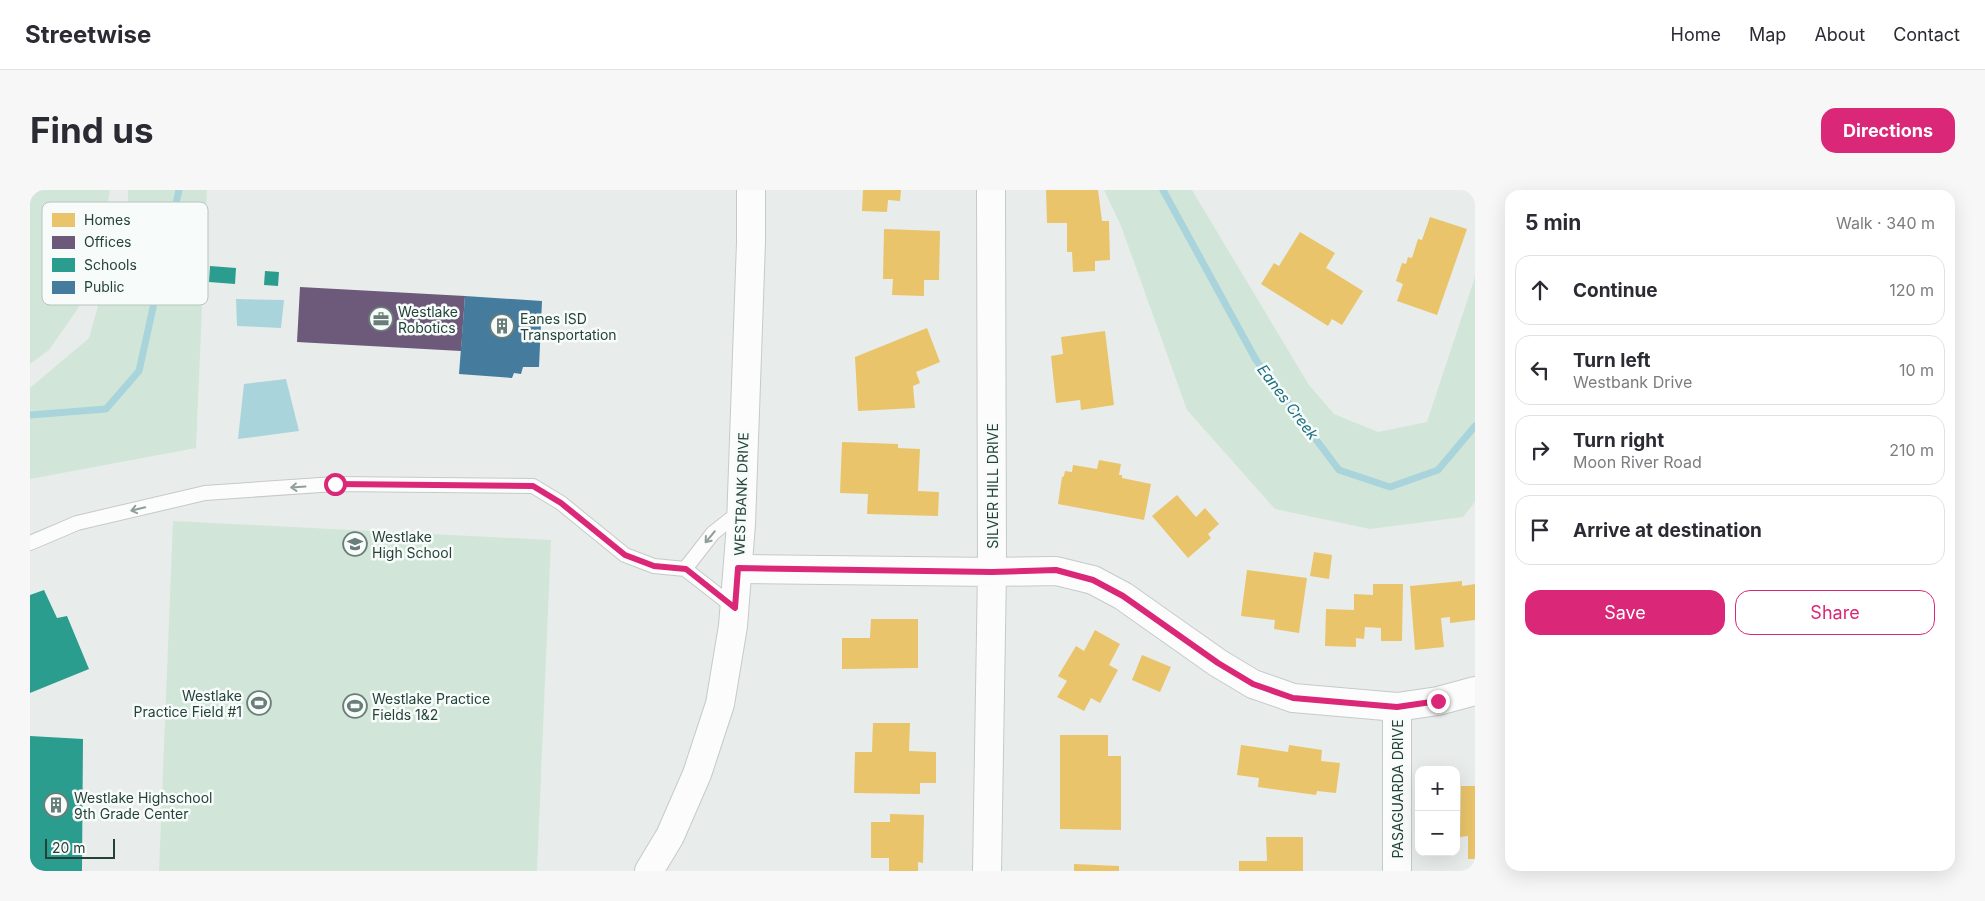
<!DOCTYPE html>
<html lang="en">
<head>
<meta charset="utf-8">
<style>
  body { margin:0; font-family:Inter,sans-serif; background:#f7f7f7; color:#2b2b33 }
  .controls { position:absolute; right:15px; bottom:15px; display:grid; overflow:hidden; border-radius:10px; box-shadow:0 5px 20px #0002 }
  .controls button { width:45px; height:45px; display:grid; place-items:center; padding:0; border:0; border-bottom:1px solid #e1e1e2; background:#fff; color:#2b2b33; font:25px sans-serif }
  .scale { position:absolute; left:15px; bottom:12px; width:70px; box-sizing:border-box; padding-left:5px; border:2px solid #24423a; border-top:0; font-size:14px; line-height:18px; white-space:nowrap; color:#24423a; -webkit-text-stroke:4px #f7fbf9; paint-order:stroke }
  .stop { position:absolute; width:15px; height:15px; margin:-11px; border:4px solid #db2777; border-radius:50%; background:#fff }
  .stop.end { background:#db2777; border-color:#fff; box-shadow:0 1px 5px #0008 }
  .list { margin:0; padding:0; list-style:none }
  h2 { display:flex; justify-content:space-between; align-items:center; height:65px; margin:0; padding:0 20px; font-size:21px }
  h2 small { font-size:16px; font-weight:400; color:#7c7c81 }
  .list li { display:grid; grid-template-columns:32px 1fr auto; gap:15px; align-items:center; box-sizing:border-box; height:70px; margin:0 10px 10px; padding:0 10px; border:1px solid #e1e1e2; border-radius:15px }
  .list b { display:block; font-size:19px; white-space:nowrap }
  .list p { margin:0; font-size:16px; white-space:nowrap; color:#7c7c81 }
  .list em { font-size:16px; font-style:normal; color:#7c7c81 }
  .actions { display:flex; gap:10px; padding:15px 20px }
  .actions a { flex:1; padding:11px 0; border:1px solid #db2777; border-radius:15px; text-align:center; font-size:18px; color:#db2777 }
  .actions .main { background:#db2777; color:#fff }
  .icon { flex:none; width:28px; height:28px; fill:none; stroke:currentColor; stroke-width:2; stroke-linecap:round; stroke-linejoin:round }
  .map { position:relative; flex:none; width:1445px; height:681px; overflow:hidden; border-radius:15px }
  header { display:flex; align-items:center; gap:30px; box-sizing:border-box; height:70px; padding:0 25px; background:#fff; border-bottom:1px solid #e1e1e2 }
  header strong { font-size:24px }
  nav { display:flex; gap:28px; margin-inline-start:auto; font-size:18px }
  .intro { display:flex; align-items:center; justify-content:space-between; box-sizing:border-box; height:120px; padding:0 30px }
  h1 { margin:0; font-size:35px }
  .button { padding:12px 22px; border-radius:15px; background:#db2777; color:#fff; font-size:18px; font-weight:700 }
  main { display:flex; gap:30px; padding:0 30px }
  aside { flex:1; background:#fff; border-radius:15px; box-shadow:0 5px 20px #0002 }
  .map>svg:first-child { display:block }
  .green { fill:#d1e6d8 }
  .water { fill:#a9d4db }
  .homes { fill:#e9c46a }
  .offices { fill:#6d597a }
  .schools { fill:#2a9d8f }
  .public { fill:#457b9d }
  .lines { fill:none; stroke-linecap:round; stroke-linejoin:round }
  .stream { stroke:#a9d4db; stroke-width:7 }
  .lane-casing { stroke:#c5cac8; stroke-width:16 }
  .street-casing { stroke:#c5cac8; stroke-width:30 }
  .secondary-casing { stroke:#c3cbc8; stroke-width:30 }
  .lane { stroke:#fcfcfc; stroke-width:14 }
  .street { stroke:#fcfcfc; stroke-width:28 }
  .secondary { stroke:#fcfcfc; stroke-width:28 }
  .oneway { stroke:#909f9b }
  .route { stroke:#db2777; stroke-width:6 }
  .labels { text-anchor:middle; dominant-baseline:central; stroke-width:5; stroke-linejoin:round; paint-order:stroke }
  .poi-label { font-size:14px; fill:#24423a; stroke:#f7fbf9; text-anchor:start }
  .street-label { font-size:14px; fill:#24423a; stroke:#f7fbf9 }
  .water-label { font-size:15px; font-style:italic; fill:#1c6f80; stroke:#f7fbf9 }
  .key { fill:#f7fbf9; stroke:#b8c4c0; stroke-width:1 }
  .key-label { font-size:14px; fill:#24423a }
</style>
</head>
<body>
<header>
<strong>Streetwise</strong>
<nav><a>Home</a><a>Map</a><a>About</a><a>Contact</a></nav>
</header>
<div class="intro"><h1>Find us</h1><a class="button">Directions</a></div>
<main>
<div class="map">
<svg width="1445" height="681" viewBox="0 0 1445 681">
  <rect width="100%" height="100%" fill="#e8edeb"/>
  <path class="green" d="M0 0H80L71 59 49 117 19 160 0 174Z
    M98 0H177L166 258 0 289V198L59 148 98 10Z
    M1074 0H1162L1279 195 1304 224 1348 242 1397 232 1445 87V312L1433 327 1340 339 1245 319 1157 220 1091 36Z
    M143 331 521 350 507 681H129Z"/>
  <path class="water" d="M206 109 254 110 251 138 207 136Z
    M256 189 269 241 208 249 214 194Z"/>
  <path class="homes" d="M833 0H871L870 11 858 10 857 22 832 21Z
    M1016 0H1068L1072 31H1079L1080 70 1065 71V81L1043 82 1042 62H1037V33H1017Z
    M1400 27 1437 39 1407 125 1367 111 1373 94 1366 91 1372 73 1376 74 1378 67 1382 68 1388 49 1392 50Z
    M854 39 910 41 909 90H894V106L862 105 863 89H853Z
    M1270 42 1305 63 1296 78 1333 101 1312 135 1302 129 1298 136 1231 94 1244 73 1249 76Z
    M897 138 910 172 886 182 890 193 883 196 885 218 828 221 825 167Z
    M1075 141 1084 215 1051 220 1050 210 1026 213 1021 166 1033 164 1031 147Z
    M812 252 868 254V258L890 259 888 301 909 302 908 326 837 324 838 304 810 303Z
    M1069 270 1091 274 1089 285H1092V288L1121 294 1114 330 1028 314 1032 287 1034 286 1035 281 1042 282 1043 275 1067 279Z
    M1147 305 1166 327 1175 318 1189 334 1178 344 1181 348 1158 368 1122 326Z
    M1284 362 1302 365 1299 389 1280 386Z
    M1217 380 1277 388 1269 443 1244 439 1245 430 1211 426Z
    M1432 391V396L1445 394V430L1420 433V427L1411 428 1414 457 1385 460 1380 396Z
    M1343 394H1373L1372 451H1351V438L1335 437 1334 449 1326 448V457L1295 456 1296 419 1324 420V404L1343 405Z
    M841 429H888V478L812 479V448H840Z
    M1065 440 1090 454 1079 475 1088 480 1070 513 1061 508 1054 521 1027 507 1037 491 1028 486 1046 456 1054 461Z
    M1112 465 1141 477 1130 502 1102 490Z
    M843 533H880L879 561 906 562V593H890V604L824 603 825 562H842Z
    M1030 545H1078V566H1091V640L1030 639Z
    M1211 555 1258 562 1259 555 1292 560 1291 571 1310 573 1306 603 1287 601 1286 605 1228 597 1229 588 1207 585Z
    M1431 596H1445V669H1438V646L1430 647Z
    M860 624 894 625 893 673 888 672V681H859V668H841V632H860Z
    M1236 647H1273V681H1209V671H1237Z
    M1044 674 1089 676V681H1044Z"/>
  <path class="offices" d="M270 97 435 106 431 161 267 152Z"/>
  <path class="schools" d="M180 76 206 78 205 94 179 92Z
    M235 81 249 82 248 96 234 95Z
    M14 400 27 428 37 426 59 479 0 503V405Z
    M0 546 53 549 52 681H0Z"/>
  <path class="public" d="M435 106 512 111 509 177H493L491 184 484 183 482 188 429 184Z"/>
  <g class="lines">
    <path class="stream" d="M1133 0 1226 170 1309 280 1360 297 1408 280 1445 236
      M0 225 76 219 109 181 149 0"/>
    <g class="lane-casing">
      <path id="lane" d="M0 353 47 333 175 303 305 294 503 296 531 313 595 365 624 376 655 379 705 418
        M655 379 683 343 711 321"/>
    </g>
    <g class="street-casing">
      <path id="street" d="M708 379 962 382 1026 381 1063 390 1093 406 1188 473 1223 494 1263 508 1367 517 1408 511 1445 501
        M957 681 962 382 961 0
        M1367 681V517"/>
    </g>
    <g class="secondary-casing">
      <path id="secondary" d="M619 681 640 646 667 584 690 514 703 436 711 334 721 52V0"/>
    </g>
    <use href="#lane" class="lane"/>
    <use href="#street" class="street"/>
    <use href="#secondary" class="secondary"/>
  </g>
  <defs><path id="oneway-shaft" d="M-6 0H5M1.5-3L5.5 0L1.5 3" fill="none" stroke-width="1.6" stroke-linecap="round" stroke-linejoin="round" transform="scale(1.25)"/></defs>
  <g class="oneway">
    <use href="#oneway-shaft" transform="translate(268 297) rotate(176)"/>
    <use href="#oneway-shaft" transform="translate(108 319) rotate(166)"/>
    <use href="#oneway-shaft" transform="translate(680 347) rotate(130)"/>
  </g>
  <g class="lines">
    <path class="route" d="M305 294 503 296 531 313 595 365 624 376 656 379 705 418 708 378 962 382 1026 380 1063 390 1093 406 1188 473 1223 494 1263 508 1367 517 1408 511"/>
  </g>
  <defs>
    <g id="office-ring" transform="scale(1.25)"><circle r="9.5" fill="#f7fbf9" stroke="#697e78" stroke-width="1.5"/><path d="M-6-3h4V-5.5h4V-3h4V5H-6ZM-1-4.5V-3h2v-1.5ZM-6 0V1H6V0Z" fill="#697e78"/></g>
    <g id="building-ring" transform="scale(1.25)"><circle r="9.5" fill="#f7fbf9" stroke="#697e78" stroke-width="1.5"/><path d="M-4-6H4V6H1V3H-1V6H-4ZM-2.5-4.3h1.7v1.8h-1.7ZM.8-4.3h1.7v1.8H.8ZM-2.5-1h1.7V.8h-1.7ZM.8-1h1.7V.8H.8Z" fill="#697e78"/></g>
    <g id="school-ring" transform="scale(1.25)"><circle r="9.5" fill="#f7fbf9" stroke="#697e78" stroke-width="1.5"/><path d="M0-5L7-2L0 1L-7-2ZM-4 1L0 2.5L4 1V4Q0 6-4 4Z" fill="#697e78"/></g>
    <g id="stadium-ring" transform="scale(1.25)"><circle r="9.5" fill="#f7fbf9" stroke="#697e78" stroke-width="1.5"/><path d="M0-5a6.5 5 0 1 0 0 10a6.5 5 0 1 0 0-10ZM-3.5-1.8h7v3.6h-7Z" fill="#697e78"/></g>
  </defs>
  <g fill-rule="evenodd">
    <use href="#office-ring" x="351" y="129"/>
    <use href="#building-ring" x="472" y="136"/>
    <use href="#school-ring" x="325" y="354"/>
    <use href="#stadium-ring" x="229" y="513"/>
    <use href="#stadium-ring" x="325" y="516"/>
    <use href="#building-ring" x="26" y="615"/>
  </g>
  <g class="labels">
    <g class="poi-label">
      <text x="368" y="121">Westlake<tspan x="368" dy="16">Robotics</tspan></text>
      <text x="490" y="128">Eanes ISD<tspan x="490" dy="16">Transportation</tspan></text>
      <text x="342" y="346">Westlake<tspan x="342" dy="16">High School</tspan></text>
      <text x="212" y="505" text-anchor="end">Westlake<tspan x="212" dy="16">Practice Field #1</tspan></text>
      <text x="342" y="508">Westlake Practice<tspan x="342" dy="16">Fields 1&amp;2</tspan></text>
      <text x="44" y="607">Westlake Highschool<tspan x="44" dy="16">9th Grade Center</tspan></text>
    </g>
    <g class="street-label">
      <text transform="translate(962 296) rotate(-90)">SILVER HILL DRIVE</text>
      <text transform="translate(711 304) rotate(-88)">WESTBANK DRIVE</text>
      <text transform="translate(1367 599) rotate(-90)">PASAGUARDA DRIVE</text>
    </g>
    <g class="water-label">
      <text transform="translate(1258 212) rotate(53)">Eanes Creek</text>
    </g>
  </g>
  <rect x="12" y="12" width="166" height="103" rx="8" class="key"/>
  <rect x="22" y="23" width="23" height="14" fill="#e9c46a"/>
  <rect x="22" y="46" width="23" height="13" fill="#6d597a"/>
  <rect x="22" y="68" width="23" height="14" fill="#2a9d8f"/>
  <rect x="22" y="91" width="23" height="13" fill="#457b9d"/>
  <g class="key-label">
    <text x="54" y="35">Homes</text>
    <text x="54" y="57">Offices</text>
    <text x="54" y="80">Schools</text>
    <text x="54" y="102">Public</text>
  </g>
</svg>
<div class="controls">
<button>+</button>
<button>−</button>
</div>
<div class="scale">20 m</div>
<div class="stop" style="left:305px;top:294px"></div>
<div class="stop end" style="left:1408px;top:511px"></div>
</div>
<aside>
<h2>5 min<small>Walk · 340 m</small></h2>
<ul class="list">
<li><svg class="icon" aria-label="ahead" viewBox="0 0 24 24"><path d="M12 20V5M6 11l6-6 6 6"/></svg><div><b>Continue</b></div><em>120 m</em></li>
<li><svg class="icon" aria-label="left" viewBox="0 0 24 24"><path d="M17 20v-9H6M10 6l-5 5 5 5"/></svg><div><b>Turn left</b><p>Westbank Drive</p></div><em>10 m</em></li>
<li><svg class="icon" aria-label="right" viewBox="0 0 24 24"><path d="M7 20v-9h11M14 6l5 5-5 5"/></svg><div><b>Turn right</b><p>Moon River Road</p></div><em>210 m</em></li>
<li><svg class="icon" aria-label="arrive" viewBox="0 0 24 24"><path d="M6 21V4h12l-3 4 3 4H6"/></svg><div><b>Arrive at destination</b></div></li>
</ul>
<div class="actions"><a class="main">Save</a><a>Share</a></div>
</aside>
</main>
</body>
</html>
